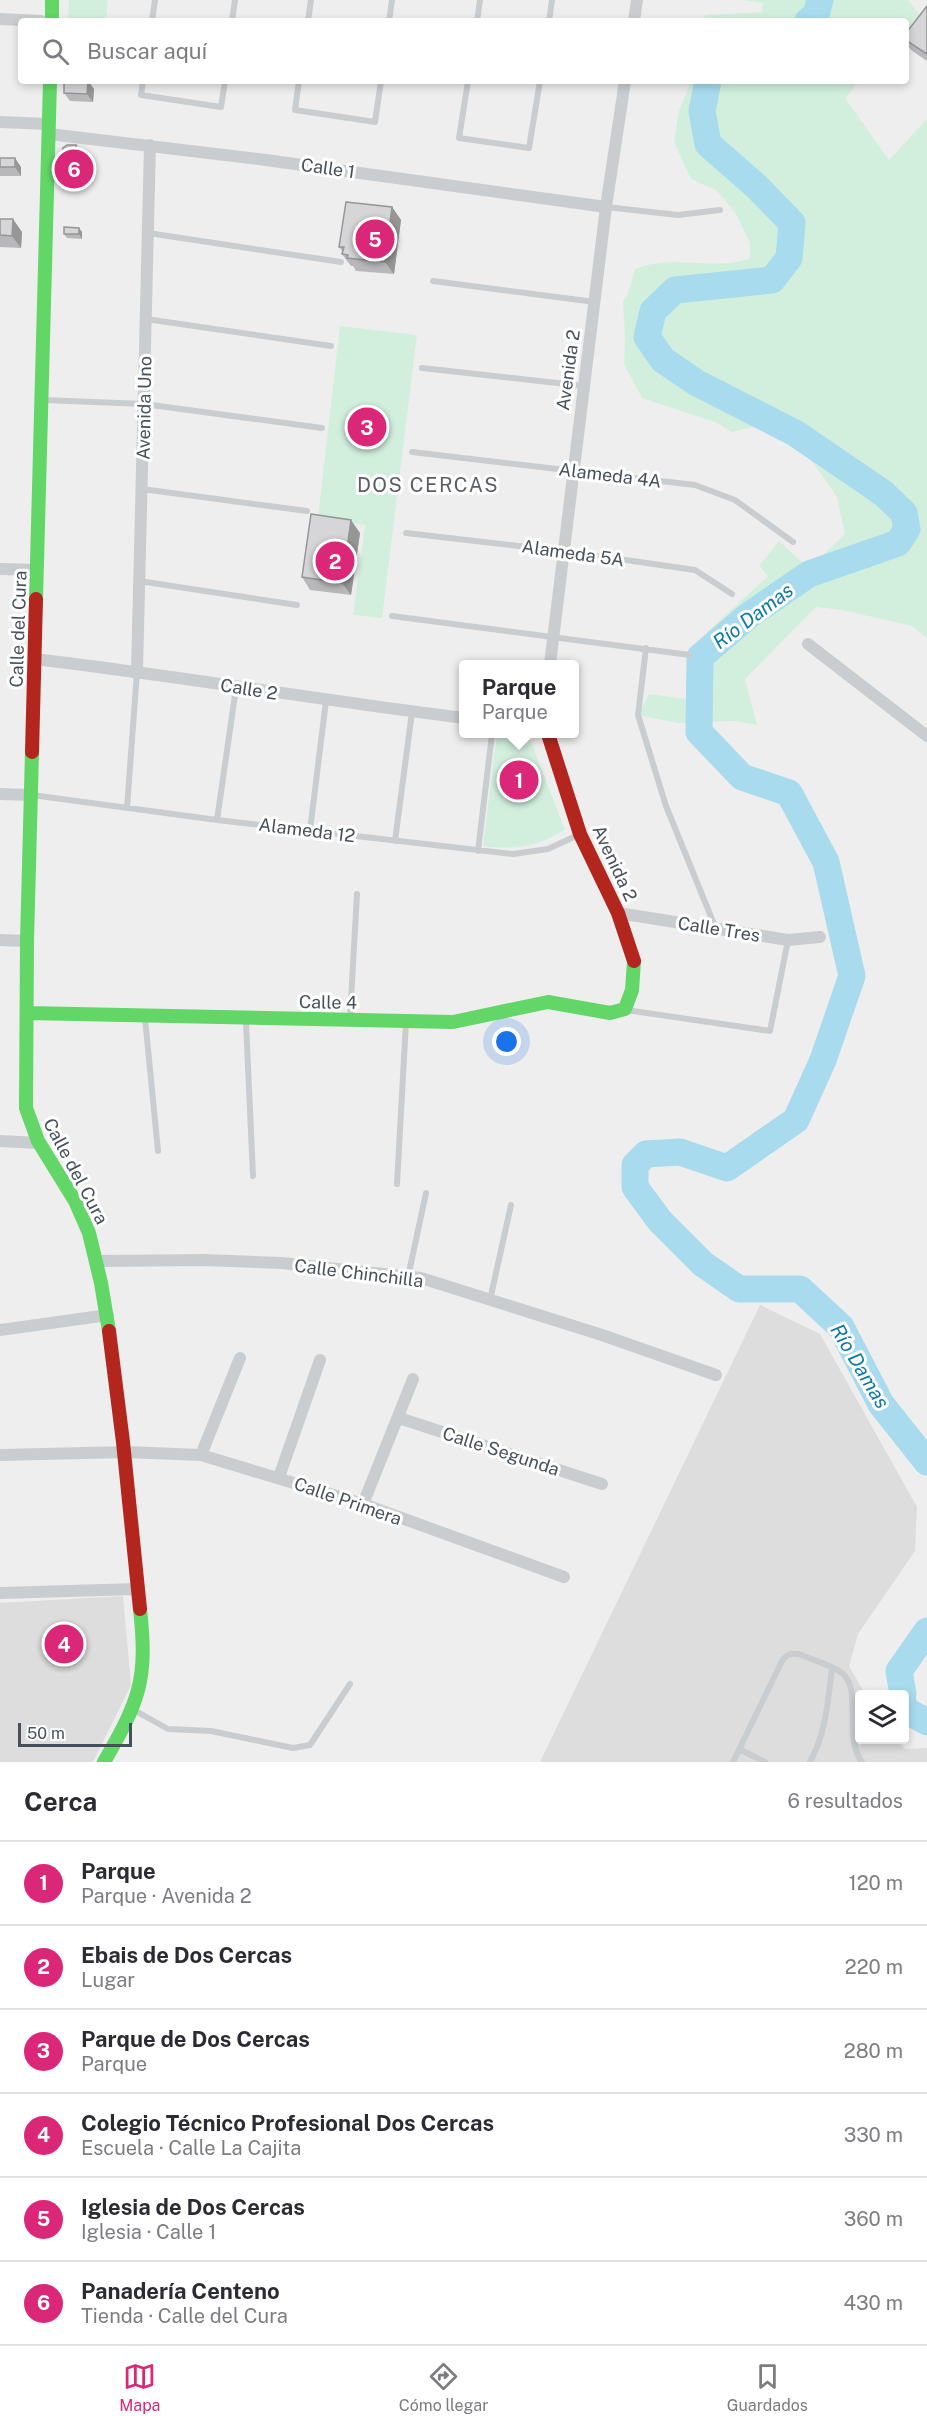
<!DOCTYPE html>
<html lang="es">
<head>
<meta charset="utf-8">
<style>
  body { margin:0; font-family:"Public Sans",sans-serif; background:#f2f2f3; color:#2b2b33 }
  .controls { position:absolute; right:18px; bottom:18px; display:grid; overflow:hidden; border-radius:6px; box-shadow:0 3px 9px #0003 }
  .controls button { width:54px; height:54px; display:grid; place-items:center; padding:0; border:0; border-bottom:2px solid #e1e1e2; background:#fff; color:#2b2b33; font:30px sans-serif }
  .scale { position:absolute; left:18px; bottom:15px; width:114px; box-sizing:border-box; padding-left:6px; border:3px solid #46505b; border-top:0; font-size:16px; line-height:21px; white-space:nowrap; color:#46505b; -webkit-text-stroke:4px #fff; paint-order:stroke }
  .you { position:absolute; left:507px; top:1042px; width:21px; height:21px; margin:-15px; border:4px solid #fff; border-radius:50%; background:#1a73e8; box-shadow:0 0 0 9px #1a73e833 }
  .badge { display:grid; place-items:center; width:39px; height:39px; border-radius:50%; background:#db2777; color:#fff; font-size:20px; font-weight:700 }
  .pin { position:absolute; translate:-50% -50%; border:3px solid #fff; box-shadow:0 2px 6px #0006 }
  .popup { position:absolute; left:459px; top:660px; width:120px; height:78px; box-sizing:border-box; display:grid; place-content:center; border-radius:6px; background:#fff; filter:drop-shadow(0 2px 4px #0005); font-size:20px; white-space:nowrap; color:#7c7c81 }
  .popup b { font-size:22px; color:#2b2b33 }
  .popup::after { content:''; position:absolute; left:50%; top:100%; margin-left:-12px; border:12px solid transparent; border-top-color:#fff }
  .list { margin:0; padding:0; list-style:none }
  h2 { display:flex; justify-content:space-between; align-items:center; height:78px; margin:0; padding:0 24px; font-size:26px }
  h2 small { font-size:20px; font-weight:400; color:#7c7c81 }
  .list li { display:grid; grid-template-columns:39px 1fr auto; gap:18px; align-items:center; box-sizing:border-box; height:84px; padding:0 24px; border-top:2px solid #e1e1e2 }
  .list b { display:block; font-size:22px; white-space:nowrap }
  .list p { margin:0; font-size:20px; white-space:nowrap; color:#7c7c81 }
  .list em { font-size:20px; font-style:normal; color:#7c7c81 }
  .icon { flex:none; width:33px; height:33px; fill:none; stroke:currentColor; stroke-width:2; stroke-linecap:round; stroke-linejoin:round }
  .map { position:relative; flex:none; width:927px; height:1762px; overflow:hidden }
  .search { position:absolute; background:#fff; box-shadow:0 3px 9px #0003; left:18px; right:18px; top:18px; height:66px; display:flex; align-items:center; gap:15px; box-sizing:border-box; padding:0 21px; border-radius:6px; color:#7c7c81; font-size:22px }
  .sheet { height:582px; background:#fff }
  nav { display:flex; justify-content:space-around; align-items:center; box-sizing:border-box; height:84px; border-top:2px solid #e1e1e2; background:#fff; font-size:16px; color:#7c7c81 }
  nav a { display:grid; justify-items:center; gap:3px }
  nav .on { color:#db2777 }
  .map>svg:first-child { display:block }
  .education { fill:#ddddde }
  .green { fill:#d2efde }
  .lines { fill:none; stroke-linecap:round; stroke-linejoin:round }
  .river { stroke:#a7dbed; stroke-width:27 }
  .lane { stroke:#cacdcf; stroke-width:6 }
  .street { stroke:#cacdcf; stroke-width:12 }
  .fast { stroke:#63d668; stroke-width:14 }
  .jam { stroke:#b3261e; stroke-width:14 }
  .wall { fill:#b8b8ba }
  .shaded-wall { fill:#969697 }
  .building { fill:#d6d6d8; stroke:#969697; stroke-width:1.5 }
  .labels { text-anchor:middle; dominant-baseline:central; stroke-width:6; stroke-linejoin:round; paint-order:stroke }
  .street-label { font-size:18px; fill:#46505b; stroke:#fff }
  .neighbourhood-label { font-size:20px; letter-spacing:1.5px; fill:#5a5e63; stroke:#fff }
  .water-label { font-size:20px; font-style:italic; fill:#0c7aa0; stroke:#fff }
</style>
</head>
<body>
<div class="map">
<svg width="927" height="1762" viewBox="0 0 927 1762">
  <rect width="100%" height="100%" fill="#efeeee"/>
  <path class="education" d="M760 1305 820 1334 917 1507 915 1551 858 1634 849 1666 865 1694H860V1740H897L905 1749 927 1748V1762H540Z
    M123 1596 131 1685 93 1762H0V1603Z"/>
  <path class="green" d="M69 0H108L106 21H68Z
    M742 0H908L920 15 906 30V21H704L705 15 762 12 763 3Z
    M691 81H860L845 98 889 160 927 119V638L912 626 842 610 816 607 745 679 757 725 734 721 678 723 638 715 649 694 686 699 690 655 706 633 768 576 759 566 779 541 804 564 819 559 845 534 837 497 805 451 756 426 732 432 715 422 642 398 624 364 625 340 623 301 628 294 635 269C664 257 695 265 726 263 734 263 742 260 750 259V243L735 212 716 190 691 179 674 142 679 111Z
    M340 326 417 335 382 618 353 615 365 525 318 518Z
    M497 734H528L565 830C535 847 517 850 483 846Z"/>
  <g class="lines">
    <path class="river" d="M808 21 816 15 820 0
      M708 81 702 111 708 144 756 186 792 223 789 258 772 280 675 290 653 311 647 337 663 360 697 383 795 433 883 493 904 513 907 529 898 543 809 574 748 616 700 657 699 732 742 777 789 793 826 862 852 976 823 1060 796 1120 727 1168 680 1152 646 1154 635 1165V1187L660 1221 703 1264 739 1289H800L841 1327 881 1404 927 1462
      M903 1694 899 1671 927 1631
      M904 1705 905 1710 927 1722"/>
    <path class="lane" d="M152 21 155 0
      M232 21 235 0
      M308 21 311 0
      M389 21 392 0
      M477 21 480 0
      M549 21 552 0
      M143 81 141 95 221 107 225 81
      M299 81 295 110 375 122 381 81
      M468 81 459 138 529 148 540 81
      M606 207 678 215 720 210
      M148 233 341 262
      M433 281 595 302
      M146 319 331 346
      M422 368 584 386
      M43 400 144 404 322 428
      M412 452 695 485 735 500 793 542
      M142 489 307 511
      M406 533 563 551 695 570 732 594
      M139 581 297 605
      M392 616 690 655
      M646 648 638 715 666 806 716 929
      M32 795 217 820 513 854 548 849 578 835
      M127 808 137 672
      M217 820 236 688
      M310 830 326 701
      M395 841 412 712
      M478 851 492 734
      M626 1010 770 1031 788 940
      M350 1017 357 894
      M145 1018 158 1151
      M246 1022 253 1176
      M397 1184 406 1022
      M408 1277 426 1193
      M490 1300 511 1205
      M134 1710 168 1729 211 1731 293 1748 310 1745 350 1684
      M739 1749 765 1762
      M733 1762 782 1661C787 1654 790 1653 799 1654 812 1660 830 1664 842 1673 863 1690 843 1738 862 1762
      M810 1762C826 1733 828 1701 832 1668"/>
    <path class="street" d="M0 19 41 21
      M634 21 637 0
      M0 122 49 124
      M49 134 266 160 606 207
      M0 569 37 570
      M808 644 927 736
      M35 659C178 676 320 700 464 718
      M550 664 606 207 625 81
      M137 671 150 145
      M0 794 31 795
      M618 913 788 940 820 937
      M0 940 27 941
      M0 1141 39 1143
      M96 1261 204 1260 282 1263 421 1278 602 1335 716 1375
      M0 1330 108 1315
      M399 1418 602 1484
      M0 1455 126 1452 201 1455 363 1504 564 1577
      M201 1455 240 1358
      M279 1477 320 1360
      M363 1504 413 1379
      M0 1593 137 1589"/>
    <path class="fast" d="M52 0V21
      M36 599 50 81
      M32 752 27 941 26 1108 38 1141 75 1201 89 1233 101 1283 109 1331
      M27 1013 453 1022 548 1002 610 1013 625 1009 632 990 634 961
      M104 1762C139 1701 148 1681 140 1609"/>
    <path class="jam" d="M548 734 580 834 618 913 634 961
      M32 752 36 599
      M109 1331 123 1442 140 1609"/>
  </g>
  <path class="wall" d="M927 6V61L911 50 906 43V33Z
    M88 81 94 89 93 102 70 101 64 93Z
    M76 145 81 153V176H66L60 168Z
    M0 158 21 167V176H0Z
    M392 207 401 220 394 274 356 271 353 266H351L342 254 343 252 339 247Z
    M0 219 22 232 21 248 0 247Z
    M82 232V239L67 238 64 234Z
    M360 533 351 595 310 590 302 577Z"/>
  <path class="shaded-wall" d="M88 81 94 89 93 102 87 94Z
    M76 145 81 153V176L76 168Z
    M15 158 21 167V176L15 167Z
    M392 207 401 220 394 274 385 262Z
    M13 219 22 232 21 248 12 236Z
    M79 228 82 232V239L79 234Z
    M351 520 360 533 351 595 342 583Z"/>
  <path class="building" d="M927 6V54L906 40V33Z
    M64 81H88L87 94 64 93Z
    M67 145H76V168H60L63 148Z
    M0 158H15V167H0Z
    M346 202 392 207 385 262 347 258 348 255 342 254 344 247H339Z
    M0 219H13L12 236 0 235Z
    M64 227 79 228V234H64Z
    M311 514 351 520 342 583 302 577Z"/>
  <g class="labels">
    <g class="street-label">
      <text transform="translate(328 168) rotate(8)">Calle 1</text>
      <text transform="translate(568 370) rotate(-82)">Avenida 2</text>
      <text transform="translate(144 408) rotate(-89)">Avenida Uno</text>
      <text transform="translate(610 475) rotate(7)">Alameda 4A</text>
      <text transform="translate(573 553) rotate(8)">Alameda 5A</text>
      <text transform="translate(18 629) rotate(-88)">Calle del Cura</text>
      <text transform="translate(249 689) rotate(9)">Calle 2</text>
      <text transform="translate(307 830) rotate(7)">Alameda 12</text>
      <text transform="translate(615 863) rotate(65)">Avenida 2</text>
      <text transform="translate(719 929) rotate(9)">Calle Tres</text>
      <text transform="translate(328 1002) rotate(1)">Calle 4</text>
      <text transform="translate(76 1171) rotate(62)">Calle del Cura</text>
      <text transform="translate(359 1273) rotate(7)">Calle Chinchilla</text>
      <text transform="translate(501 1451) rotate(18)">Calle Segunda</text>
      <text transform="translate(348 1501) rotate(19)">Calle Primera</text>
    </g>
    <g class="neighbourhood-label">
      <text x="428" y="485">DOS CERCAS</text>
    </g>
    <g class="water-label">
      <text transform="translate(753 616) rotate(-37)">Río Damas</text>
      <text transform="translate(860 1366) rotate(59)">Río Damas</text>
    </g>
  </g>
</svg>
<div class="controls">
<button><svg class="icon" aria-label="layers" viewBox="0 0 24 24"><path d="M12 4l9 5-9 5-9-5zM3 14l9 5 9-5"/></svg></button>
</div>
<div class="scale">50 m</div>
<div class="you"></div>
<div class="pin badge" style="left:519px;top:780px">1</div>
<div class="popup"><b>Parque</b>Parque</div>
<div class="pin badge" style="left:335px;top:561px">2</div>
<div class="pin badge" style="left:367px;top:427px">3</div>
<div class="pin badge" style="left:64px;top:1644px">4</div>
<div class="pin badge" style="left:375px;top:239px">5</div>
<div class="pin badge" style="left:74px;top:169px">6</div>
<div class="search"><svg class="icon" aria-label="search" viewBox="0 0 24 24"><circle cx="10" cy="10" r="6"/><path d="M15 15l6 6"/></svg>Buscar aquí</div>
</div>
<section class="sheet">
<h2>Cerca<small>6 resultados</small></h2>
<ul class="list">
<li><span class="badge">1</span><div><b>Parque</b><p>Parque · Avenida 2</p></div><em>120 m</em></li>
<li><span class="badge">2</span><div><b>Ebais de Dos Cercas</b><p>Lugar</p></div><em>220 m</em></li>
<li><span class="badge">3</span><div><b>Parque de Dos Cercas</b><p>Parque</p></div><em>280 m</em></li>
<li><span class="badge">4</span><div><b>Colegio Técnico Profesional Dos Cercas</b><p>Escuela · Calle La Cajita</p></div><em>330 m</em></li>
<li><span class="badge">5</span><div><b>Iglesia de Dos Cercas</b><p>Iglesia · Calle 1</p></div><em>360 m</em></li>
<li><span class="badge">6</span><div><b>Panadería Centeno</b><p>Tienda · Calle del Cura</p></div><em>430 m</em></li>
</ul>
</section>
<nav>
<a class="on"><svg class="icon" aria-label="map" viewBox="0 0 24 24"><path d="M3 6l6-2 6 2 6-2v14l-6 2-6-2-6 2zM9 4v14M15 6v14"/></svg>Mapa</a>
<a><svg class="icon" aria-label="directions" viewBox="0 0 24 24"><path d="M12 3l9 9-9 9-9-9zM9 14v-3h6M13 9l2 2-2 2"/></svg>Cómo llegar</a>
<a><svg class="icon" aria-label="saved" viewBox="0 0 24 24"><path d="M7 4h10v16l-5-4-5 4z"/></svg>Guardados</a>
</nav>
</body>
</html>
